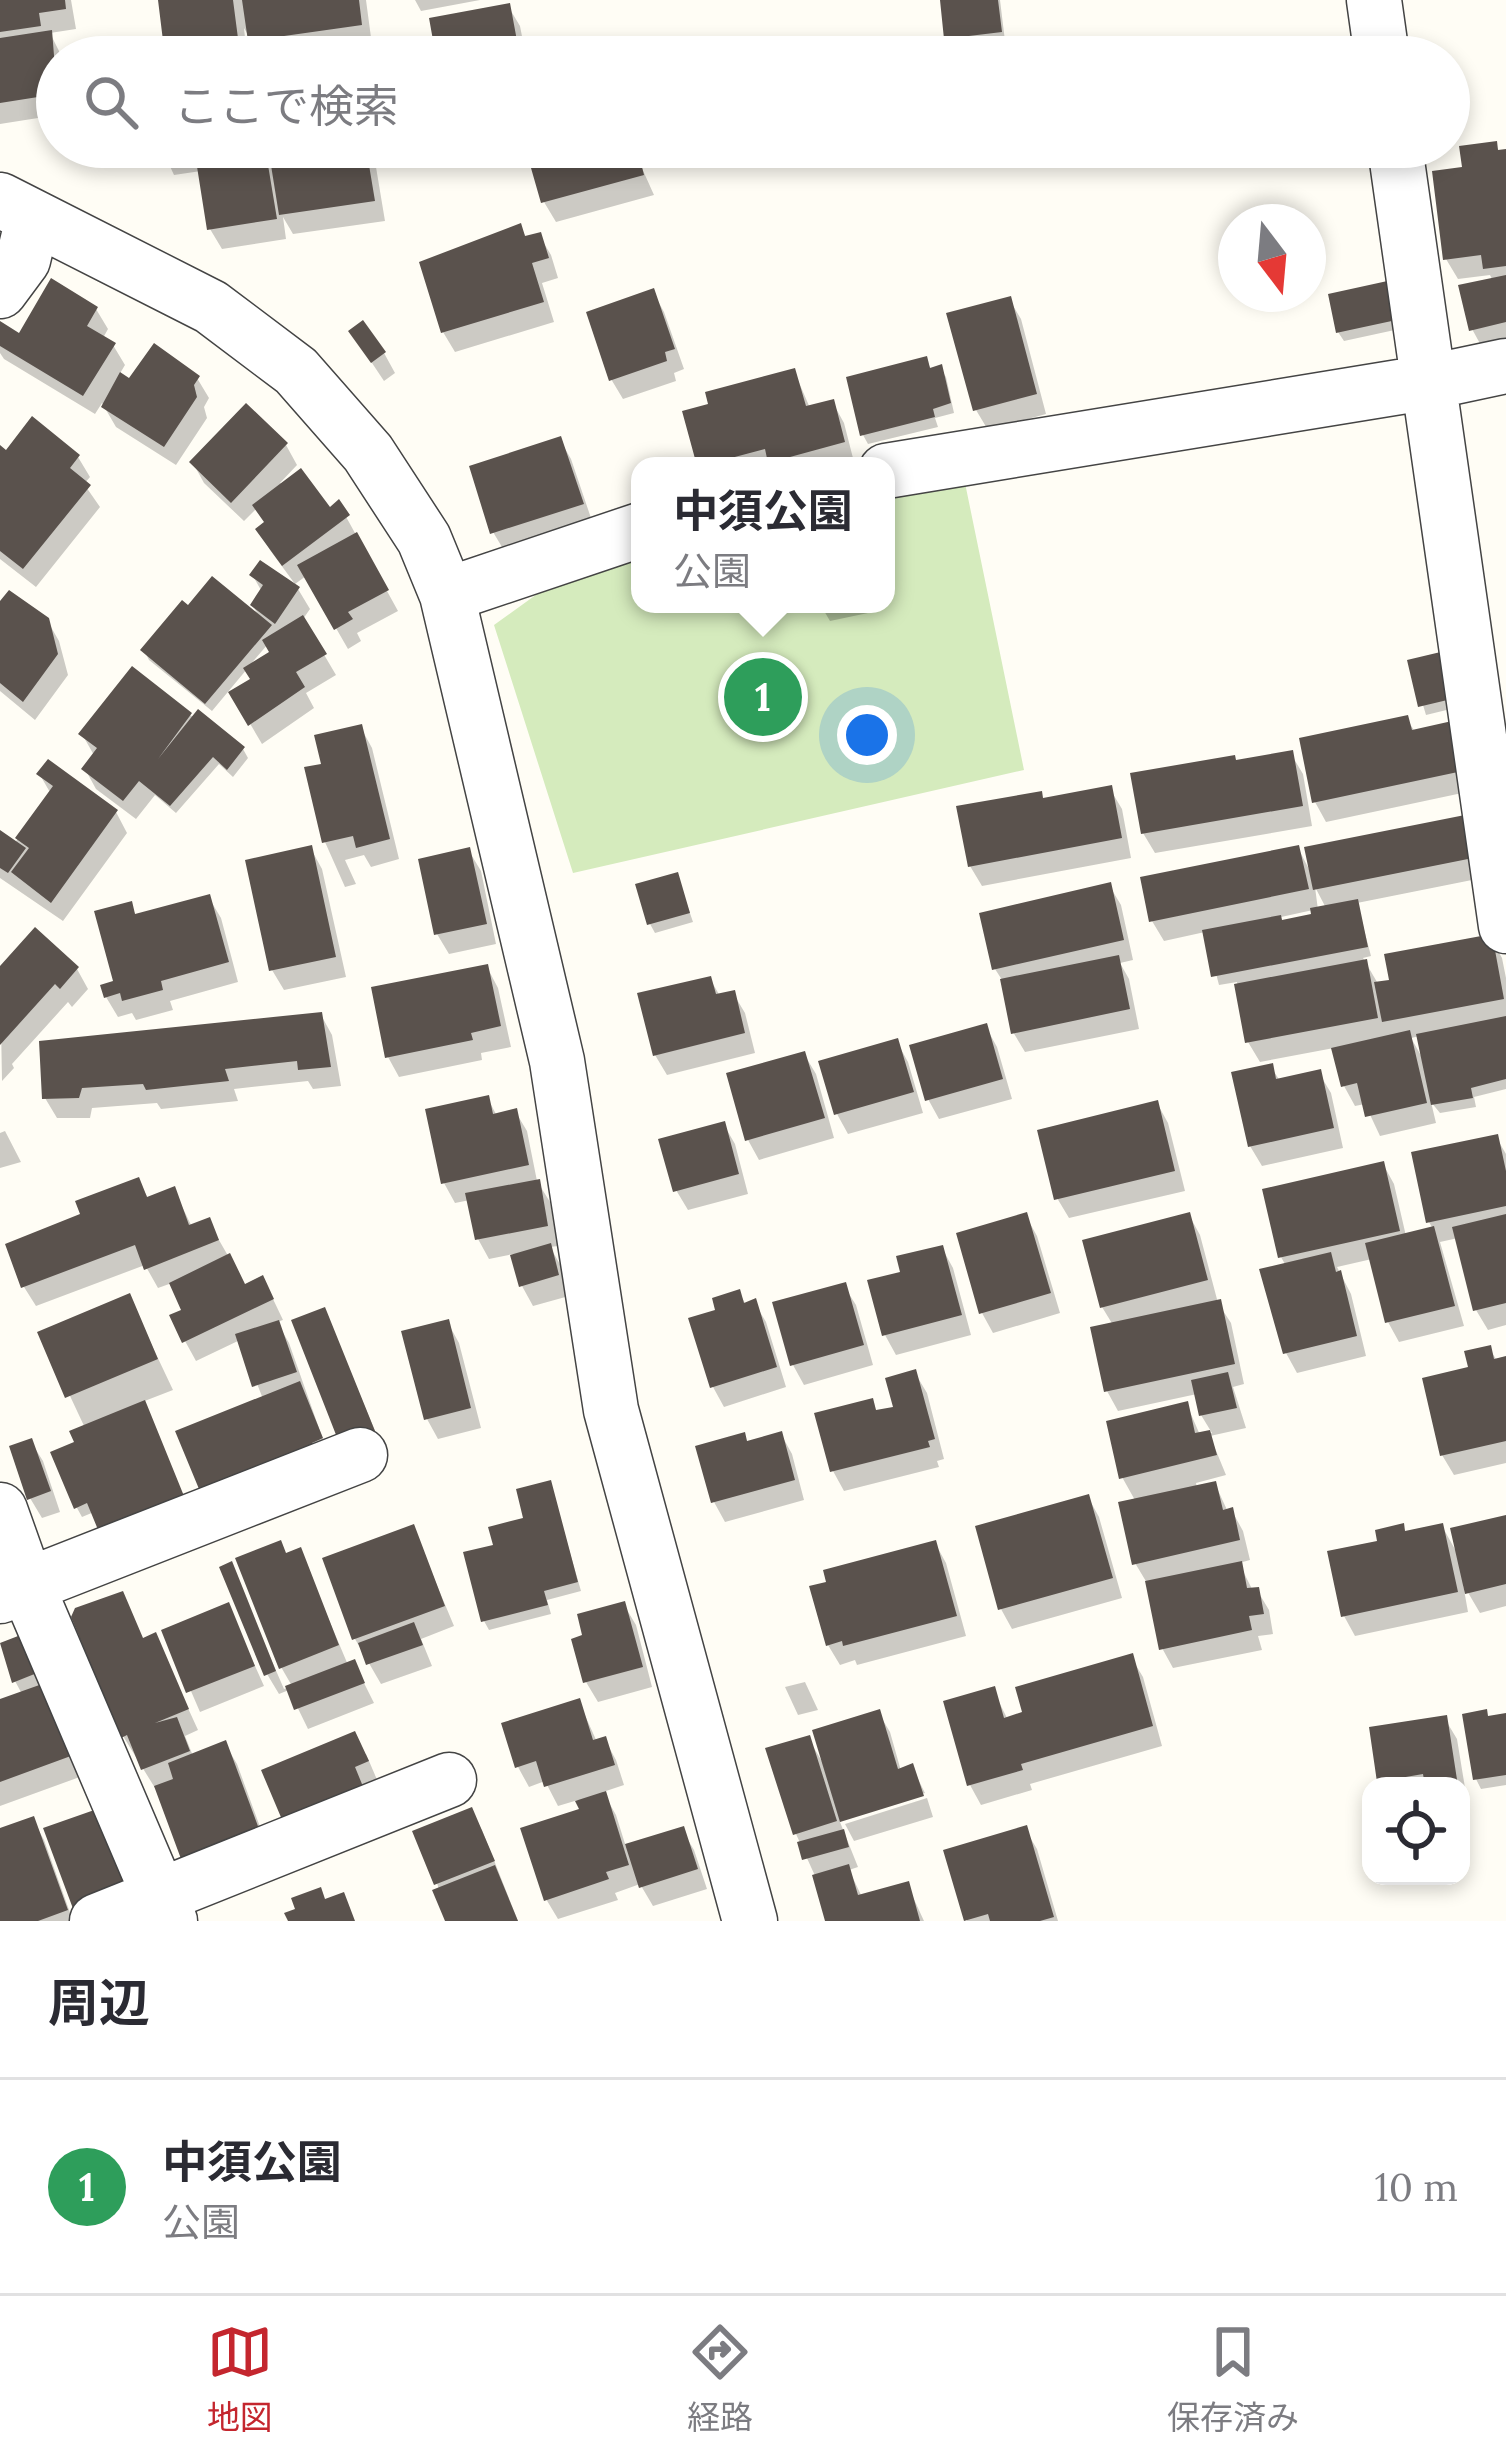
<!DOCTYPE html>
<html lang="ja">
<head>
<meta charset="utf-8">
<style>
  body { margin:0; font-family:Lora,"Noto Sans JP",serif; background:#f7f7f7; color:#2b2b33 }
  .controls { position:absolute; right:36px; bottom:36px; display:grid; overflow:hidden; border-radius:24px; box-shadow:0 6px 18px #0003 }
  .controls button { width:108px; height:108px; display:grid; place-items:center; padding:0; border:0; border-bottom:3px solid #e1e1e2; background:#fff; color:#2b2b33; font:60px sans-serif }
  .compass { position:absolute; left:1218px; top:204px; width:108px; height:108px; border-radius:50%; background:#fff; box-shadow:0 6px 18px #0003; rotate:164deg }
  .you { position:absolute; left:867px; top:735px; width:42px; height:42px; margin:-30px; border:9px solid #fff; border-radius:50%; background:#1a73e8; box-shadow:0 0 0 18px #1a73e833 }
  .badge { display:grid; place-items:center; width:78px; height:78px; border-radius:50%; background:#c4262e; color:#fff; font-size:39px; font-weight:700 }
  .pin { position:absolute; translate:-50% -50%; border:6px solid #fff; box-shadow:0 3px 12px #0006 }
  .popup { position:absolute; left:631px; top:457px; width:264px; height:156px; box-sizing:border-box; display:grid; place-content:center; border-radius:24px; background:#fff; filter:drop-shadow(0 3px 9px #0005); font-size:39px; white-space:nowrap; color:#7c7c81 }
  .popup b { font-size:45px; color:#2b2b33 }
  .popup::after { content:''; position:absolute; left:50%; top:100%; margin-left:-24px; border:24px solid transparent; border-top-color:#fff }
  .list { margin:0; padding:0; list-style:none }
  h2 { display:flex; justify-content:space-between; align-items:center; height:156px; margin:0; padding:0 48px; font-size:51px }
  h2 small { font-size:39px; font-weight:400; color:#7c7c81 }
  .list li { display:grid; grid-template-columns:78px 1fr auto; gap:36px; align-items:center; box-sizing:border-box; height:216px; padding:0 48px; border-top:3px solid #e1e1e2 }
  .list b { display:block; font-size:45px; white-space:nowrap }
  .list p { margin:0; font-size:39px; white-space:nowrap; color:#7c7c81 }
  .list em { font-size:39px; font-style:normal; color:#7c7c81 }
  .icon { flex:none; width:66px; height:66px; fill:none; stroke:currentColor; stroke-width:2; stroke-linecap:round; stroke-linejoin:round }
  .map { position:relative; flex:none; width:1506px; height:1921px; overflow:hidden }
  .search { position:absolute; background:#fff; box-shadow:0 6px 18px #0003; left:36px; right:36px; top:36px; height:132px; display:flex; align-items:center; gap:30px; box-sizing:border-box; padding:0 42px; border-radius:66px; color:#7c7c81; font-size:45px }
  .sheet { height:372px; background:#fff }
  nav { display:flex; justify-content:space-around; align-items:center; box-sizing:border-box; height:168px; border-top:3px solid #e1e1e2; background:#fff; font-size:33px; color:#7c7c81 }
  nav a { display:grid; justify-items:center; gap:6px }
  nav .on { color:#c4262e }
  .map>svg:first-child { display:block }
  .green { fill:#d5ebbd }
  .shadow { fill:#0003; fill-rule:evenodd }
  .building { fill:#5a524d }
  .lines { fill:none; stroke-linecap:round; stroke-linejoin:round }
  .minor-casing { stroke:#444; stroke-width:57 }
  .minor { stroke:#fff; stroke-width:54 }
</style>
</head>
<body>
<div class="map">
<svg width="1506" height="1921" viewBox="0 0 1506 1921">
  <rect width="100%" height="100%" fill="#fffdf5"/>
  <path class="green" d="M965 483 1024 770 573 873 494 625 562 576 640 554V604H886V496Z"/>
  <path class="shadow" d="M0 0H71L76 29 50 33 62 57H57V115L0 124Z
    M161 0H366L372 45 336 50 340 57H261L244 28 247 57H169Z
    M415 0H480L421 11Z
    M943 0H1000L1005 41 952 47 947 38Z
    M508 6 520 26 526 57H439Z
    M1495 144 1500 153 1506 152V344L1483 349 1472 329 1493 281 1490 275 1458 279 1446 259 1465 170Z
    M161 147H269L271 162 289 159 282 147H367L376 167 385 221 293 234 283 217 286 239 222 249 210 229 201 171 174 175Z
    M528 147H618L621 159 636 155 654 195 556 222 544 202Z
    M520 226 527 239 539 235 551 255 558 278 542 283 554 322 455 352 443 332Z
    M1391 283 1404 328 1344 341 1338 332Z
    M653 292 664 312 684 369 674 373 676 381 623 399 611 379Z
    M1009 299 1021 319 1046 414 988 430 976 410Z
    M96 309 108 329 103 338 113 345 125 365 119 375 130 382 197 378 209 398 204 407 207 418 176 465 116 427 102 403 95 414 4 359 0 353V326L20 337Z
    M364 351 384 353 395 373 384 381Z
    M925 360 932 370 940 368 946 377 954 413 935 418 938 427 868 444 863 435Z
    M794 371 810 408 833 403 844 423 854 462 841 466H700Z
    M560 440 571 459 593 524 505 552 493 532Z
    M286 445 297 465 280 483 329 511 339 504 398 611 357 633 361 641 348 649 306 576 295 584 270 550 259 530 266 524 257 508 244 521 204 483 193 463Z
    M0 449 7 454 78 457 90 477 84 484 100 507 36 587 0 559Z
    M253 576 298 589 310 609 303 619 336 675 306 693 314 708 262 744 232 693 254 680 247 669 212 711 149 660 144 650 261 619 253 606 262 592ZM268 644 273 653 249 666Z
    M820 604H866L868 613 830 621Z
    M0 606 47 620 59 641 68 675 35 720 0 691Z
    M1410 662 1463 706 1426 715Z
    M190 715 243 749 248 758 233 777 219 764 176 813 155 795 136 819 96 789 85 769 95 757 82 734Z
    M1407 719 1415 732 1481 789 1326 822 1315 802Z
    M361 728 372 748 399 859 371 867 364 855 345 860 356 884 345 887 325 842V766Z
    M1291 754 1303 774 1312 826 1155 853 1143 833 1237 763Z
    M40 775 116 812 127 833 63 921 0 878V834L14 844 51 794Z
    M1110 789 1122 809 1131 858 982 886 970 866 1045 801Z
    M1468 817 1487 877 1357 903 1371 956 1363 958 1377 982H1393L1491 938 1502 958 1506 978V1089L1474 1097 1476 1107 1440 1113 1431 1102 1436 1123 1380 1136 1365 1104 1355 1106 1344 1086 1334 1048 1260 1062 1248 1042 1237 982 1219 985 1205 932 1164 941 1152 921 1298 848 1310 871ZM1315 887 1326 908 1318 910ZM1313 910 1315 917 1273 925 1272 919ZM1420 1036 1423 1059 1411 1038Z
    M311 849 322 869 346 977 284 990 272 970Z
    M469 851 481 871 496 944 449 954 437 934Z
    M677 875 693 922 655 933 650 924Z
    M1109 885 1121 905 1133 960 1120 963 1129 979 1139 1029 1025 1052 1013 1032 1004 983 995 969Z
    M209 898 221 918 238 982 170 1001 173 1010 136 1020 132 1013 118 1017 106 997 117 983 130 905 137 917Z
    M487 967 498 988 511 1047 481 1053 482 1060 399 1077 388 1057Z
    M77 969 88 989 72 1007 68 1002 12 1064 14 1068 2 1081 0 970Z
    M710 979 720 996 733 993 745 1013 755 1053 667 1075 655 1055Z
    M321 1015 332 1035 341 1086 313 1089 308 1081 234 1089 238 1101 161 1109 157 1103 92 1108 90 1118H57L45 1098Z
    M986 1027 997 1047 1012 1099 939 1119 928 1099Z
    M897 1042 908 1062 923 1113 848 1134 837 1114Z
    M804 1054 816 1074 834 1138 759 1160 748 1140Z
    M1271 1067 1280 1081 1319 1073 1331 1093 1343 1148 1262 1166 1250 1146Z
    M488 1099 497 1116 515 1111 527 1131 537 1181 550 1202 558 1246 550 1247 561 1266 569 1296 533 1306 522 1286 513 1254 489 1259 478 1239 470 1200 455 1203 444 1183Z
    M1157 1103 1168 1123 1185 1191 1069 1218 1057 1198Z
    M724 1125 735 1144 748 1194 688 1210 676 1190Z
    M5 1131 21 1162 0 1168V1133Z
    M1496 1137 1506 1154V1325L1488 1330 1476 1310 1458 1238 1440 1242 1464 1326 1399 1342 1388 1322 1372 1259 1337 1267 1351 1294 1366 1356 1297 1373 1286 1353V1266L1281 1257 1383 1164 1394 1184 1406 1236 1433 1229 1429 1222Z
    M138 1180 149 1200 174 1190 192 1227 208 1221 246 1287 273 1299 283 1320 277 1322 289 1343 326 1448 207 1497 202 1488 263 1399 240 1340 196 1361 185 1341V1312L172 1283 158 1288 145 1265 36 1306 24 1287 84 1216Z
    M1189 1215 1200 1235 1218 1303 1231 1323 1244 1384 1233 1387 1246 1428 1210 1436 1226 1475 1196 1483 1197 1488 1215 1484 1228 1512 1232 1511 1243 1531 1250 1560 1239 1563 1253 1591 1257 1590 1269 1610 1273 1634 1258 1636 1262 1650 1173 1668 1162 1648 1147 1583 1135 1563 1136 1502 1122 1477 1187 1405 1200 1435 1212 1433 1201 1415 1197 1394 1118 1411 1107 1391 1113 1325 1102 1307Z
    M1026 1216 1037 1236 1060 1313 993 1333 982 1313Z
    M942 1248 953 1268 971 1335 896 1355 885 1335 904 1274Z
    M844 1286 856 1305 873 1365 804 1385 793 1365Z
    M739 1292 746 1305 754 1302 766 1322 786 1387 724 1407 713 1387 719 1312Z
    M129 1297 173 1390 142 1402 94 1512 82 1517 77 1508 85 1428 41 1334Z
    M324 1310 384 1452 354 1464Z
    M448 1323 459 1343 481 1428 438 1439 427 1419Z
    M1490 1349 1497 1361 1506 1359V1463L1454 1475 1442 1455 1471 1370Z
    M915 1373 927 1393 944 1459 937 1461 939 1467 844 1491 833 1471 871 1402 878 1413 896 1409Z
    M781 1434 792 1454 804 1500 725 1522 714 1502 748 1444Z
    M31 1442 43 1461 60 1512 42 1518 30 1498Z
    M550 1483 581 1591 547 1600 551 1614 489 1630 484 1621 497 1547 527 1520Z
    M1088 1497 1099 1517 1122 1598 1012 1629 1001 1609Z
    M1506 1518V1606L1480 1613 1463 1584 1468 1612 1355 1636 1344 1616 1381 1543 1403 1527 1407 1534 1442 1526 1457 1553Z
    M413 1528 454 1626 421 1639 432 1666 381 1684 355 1639Z
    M935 1543 946 1563 966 1636 857 1665 855 1660 840 1665 828 1645Z
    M300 1551 348 1665 354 1663 374 1703 308 1729 289 1690 279 1694 267 1674 230 1565 284 1689 292 1686 277 1660 287 1556Z
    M624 1605 636 1625 652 1687 598 1702 586 1682Z
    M228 1606 264 1686 200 1712 165 1631Z
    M30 1635 88 1774 0 1806V1702L22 1694 15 1681Z
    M155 1636 198 1730 185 1736 193 1756 225 1744 237 1764 271 1857 155 1788 123 1736 144 1640Z
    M1131 1657 1143 1677 1162 1746 1030 1784 1032 1790 981 1805 970 1785 993 1690 1008 1720Z
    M805 1682 818 1710 798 1715 785 1687Z
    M579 1702 597 1742 605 1740 616 1760 624 1785 603 1792 616 1815 626 1847 682 1830 694 1850 707 1889 653 1906 640 1884 615 1893 618 1900 558 1919 546 1899 582 1811 578 1800 558 1806 545 1781 529 1787 518 1767Z
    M878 1712 890 1732 901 1771 912 1767 925 1793 843 1818 840 1822 858 1867 849 1870 862 1897 907 1884 924 1921H828L816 1878 796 1834 808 1738 823 1763Z
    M1506 1716V1785L1481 1789 1476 1779 1489 1719Z
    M1445 1719 1457 1739 1468 1806 1461 1807V1786H1383L1380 1781Z
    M366 1754 378 1782 364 1787 265 1772Z
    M927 1798 933 1817 854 1841 845 1824Z
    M471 1811 482 1830 518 1921H448L437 1883Z
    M33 1820 44 1840 73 1921H0V1832Z
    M1025 1829 1037 1849 1058 1921H967L947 1852Z"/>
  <path class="building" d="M0 0H65L66 9 39 13 41 26 0 32Z
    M158 0H233L239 46 165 57Z
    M242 0H359L362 25 248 41Z
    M940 0H998L1002 32 944 39Z
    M510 3 520 57H436L429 18Z
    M52 30 57 94 0 103V38Z
    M335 42 337 57H263V52Z
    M1497 141 1498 150 1506 149V266L1483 269 1481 255 1443 260 1432 171 1462 167 1459 146Z
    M238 147H265L277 219 207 230 195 154Z
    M348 147H366L375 201 279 215 270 159Z
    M525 147H614L617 157 638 151 644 175 541 203Z
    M521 223 525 236 541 232 549 258 532 263 544 302 441 333 419 262Z
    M1506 275V322L1469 331 1458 285Z
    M51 278 98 307 87 326 116 343 83 396 0 346V321L19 333Z
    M1392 280 1401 319 1336 333 1328 294Z
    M654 288 675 349 665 352 667 361 609 381 586 312Z
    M1011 296 1037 394 973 411 946 313Z
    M363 320 386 352 371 363 348 331Z
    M154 343 200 376 194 385 197 397 164 447 101 407 120 372 129 378Z
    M927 356 930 368 942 364 951 403 933 409 935 417 860 436 846 377Z
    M795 368 806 406 834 399 845 442 768 463 765 449 731 458 733 466H697L682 411 708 404 705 392Z
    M246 403 288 443 231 503 189 462Z
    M32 416 80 455 70 468 91 485 23 569 0 551V445L6 450Z
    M561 436 584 504 490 534 469 466Z
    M301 468 330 507 339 499 350 515 282 566 255 529 264 522 252 505Z
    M357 532 389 590 348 612 353 619 334 630 297 565Z
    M260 560 300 587 275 624 250 605 263 585 249 575Z
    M212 576 272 625 205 704 140 650 182 600 188 605Z
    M9 590 49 618 58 654 23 702 0 683V601Z
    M303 615 327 654 296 672 305 687 248 726 228 692 250 679 243 668 269 652 262 640Z
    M1449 650 1460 697 1418 707 1407 660Z
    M132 666 192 713 158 759 198 709 245 747 227 770 213 757 170 806 139 781 123 801 81 769 97 748 78 734Z
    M1408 715 1412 730 1461 719 1472 769 1312 803 1299 738Z
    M362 724 390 839 356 848 353 836 322 843 304 767 321 764 314 735Z
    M1293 750 1303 806 1141 834 1130 773 1235 755 1236 760Z
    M48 759 118 810 51 903 11 872 29 848 15 838 53 786 36 774Z
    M1112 785 1122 838 968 867 956 806 1042 791 1043 798Z
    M1470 814 1478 857 1313 890 1304 847Z
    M0 830 26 848 8 873 0 868Z
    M312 845 336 957 269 971 245 860Z
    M1299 845 1309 889 1149 922 1140 877Z
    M470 847 487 924 434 935 418 859Z
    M678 872 690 913 647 925 635 884Z
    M1111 882 1124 940 992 970 979 913Z
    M210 894 229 962 161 981 163 990 122 1001 120 993 104 998 100 985 113 981 94 911 132 901 135 914Z
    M1358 899 1368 947 1211 977 1202 930 1281 915 1282 920 1311 914 1310 908Z
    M35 927 79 967 60 989 55 984 0 1045V966Z
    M1492 934 1504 999 1382 1022 1374 982 1389 980 1384 954Z
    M1119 955 1130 1009 1011 1034 1000 979Z
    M1367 959 1378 1018 1245 1043 1234 984Z
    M488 964 501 1026 471 1033 473 1040 385 1058 371 987Z
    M711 976 716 994 735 990 745 1033 653 1056 637 993Z
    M322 1012 331 1067 298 1070 297 1061 225 1069 229 1081 146 1090 143 1084 82 1088 79 1098 42 1099 39 1041Z
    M1506 1016V1079L1471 1088 1473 1098 1431 1105 1416 1034Z
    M987 1023 1003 1079 925 1101 909 1045Z
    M1410 1030 1427 1103 1365 1117 1357 1083 1341 1087 1331 1048Z
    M898 1038 914 1092 834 1115 818 1061Z
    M805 1051 825 1118 745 1141 726 1073Z
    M1273 1063 1276 1079 1321 1069 1334 1128 1248 1147 1231 1072Z
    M489 1095 493 1114 517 1108 529 1165 441 1184 425 1109Z
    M1158 1100 1175 1171 1054 1200 1037 1130Z
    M725 1121 739 1174 673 1192 658 1139Z
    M1498 1134 1506 1171V1206L1426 1223 1411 1152Z
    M1384 1161 1400 1231 1278 1258 1262 1189Z
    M139 1177 147 1197 175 1186 189 1225 210 1217 219 1240 144 1270 135 1245 21 1288 5 1244 80 1214 75 1201Z
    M540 1179 548 1226 475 1240 465 1193Z
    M1027 1212 1051 1293 979 1314 956 1233Z
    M1190 1212 1208 1280 1100 1308 1082 1240Z
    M1506 1214V1303L1473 1311 1452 1227Z
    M1434 1226 1455 1306 1385 1323 1365 1243Z
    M551 1243 559 1275 519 1287 510 1255Z
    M943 1245 962 1315 882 1336 867 1280 900 1272 896 1256Z
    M1331 1252 1336 1272 1341 1270 1357 1336 1283 1354 1259 1269Z
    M230 1253 245 1284 263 1275 274 1299 182 1343 169 1315 181 1310 169 1283Z
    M846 1282 864 1345 790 1366 772 1302Z
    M740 1289 744 1303 756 1298 777 1367 710 1388 688 1318 715 1310 712 1298Z
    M130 1293 158 1359 65 1398 37 1332Z
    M1221 1299 1235 1364 1104 1392 1090 1327Z
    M325 1307 375 1431 340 1445 291 1320Z
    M449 1319 471 1408 424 1420 401 1331Z
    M279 1320 297 1372 252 1387 235 1334Z
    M1491 1345 1494 1359 1506 1356V1441L1440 1456 1422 1378 1468 1367 1464 1351Z
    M916 1369 935 1439 928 1441 930 1447 830 1472 814 1413 873 1398 876 1410 893 1407 885 1378Z
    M1228 1372 1237 1408 1199 1416 1191 1380Z
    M300 1381 323 1438 312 1443 315 1451 280 1466 277 1458 199 1489 175 1431Z
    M145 1400 186 1501 101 1537 87 1503 74 1509 50 1452 74 1442 69 1431Z
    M1188 1401 1195 1433 1210 1430 1217 1455 1119 1479 1106 1421Z
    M782 1431 795 1480 711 1503 695 1446 745 1432 747 1441Z
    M32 1438 51 1491 27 1500 9 1446Z
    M551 1480 578 1582 544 1591 548 1605 481 1622 463 1552 493 1545 488 1527 523 1518 516 1489Z
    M1216 1481 1223 1510 1233 1507 1240 1540 1132 1565 1118 1502Z
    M1089 1494 1113 1578 998 1610 975 1526Z
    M1506 1515V1584L1465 1594 1450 1528Z
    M1404 1523 1405 1531 1443 1523 1458 1592 1341 1617 1327 1551 1377 1541 1375 1530Z
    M414 1524 445 1606 352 1640 322 1558Z
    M281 1540 286 1553 301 1547 339 1645 279 1669 235 1558Z
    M936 1540 957 1616 843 1646 842 1641 826 1646 809 1586 826 1582 823 1570Z
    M232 1561 276 1671 264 1676 219 1567Z
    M1242 1561 1247 1588 1259 1587 1264 1614 1249 1616 1252 1630 1159 1650 1145 1581Z
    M123 1591 143 1638 156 1632 189 1709 155 1723 177 1717 190 1751 141 1770 127 1735 121 1738 71 1617 75 1608Z
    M625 1601 643 1667 583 1683 571 1639 582 1635 577 1614Z
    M229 1602 255 1666 186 1693 161 1630Z
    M414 1622 423 1645 366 1665 358 1643Z
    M31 1631 47 1669 12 1683 0 1643Z
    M1133 1653 1153 1726 1021 1764 1023 1770 967 1786 943 1701 995 1686 1004 1718 1022 1712 1015 1687Z
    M355 1659 365 1683 294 1710 285 1686Z
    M45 1683 79 1753 0 1782V1699Z
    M580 1698 593 1740 606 1736 615 1765 544 1787 536 1761 515 1768 501 1723Z
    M880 1709 898 1769 913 1763 924 1796 840 1822 812 1730Z
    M1487 1709 1488 1716 1506 1713V1775L1473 1780 1462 1714Z
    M1447 1715 1458 1786H1425L1423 1774 1377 1782 1369 1727Z
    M355 1731 369 1761 355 1767 364 1789 283 1822 261 1770Z
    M810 1735 837 1821 793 1835 765 1748Z
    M226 1740 262 1837 184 1867 154 1786 173 1779 168 1763Z
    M606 1791 629 1865 606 1872 609 1879 544 1901 520 1828 579 1809 575 1801Z
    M472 1807 495 1861 434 1885 412 1831Z
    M100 1808 131 1887 75 1914 43 1828Z
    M34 1816 68 1910 38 1921H0V1828Z
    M1027 1825 1054 1917 1040 1921H990L988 1914 964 1921 943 1850Z
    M684 1826 698 1869 639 1888 625 1844Z
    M844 1829 849 1847 802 1860 797 1842Z
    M849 1864 858 1895 909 1881 920 1921H825L812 1875Z
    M495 1865 518 1921H445L432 1890Z
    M321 1887 325 1899 344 1892 355 1921H288L284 1913 295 1909 291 1898Z"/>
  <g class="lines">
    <g class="minor-casing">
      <path id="minor" d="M1374 0 1382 57
        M1395 147 1506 926
        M0 200 211 307 296 371 368 453 424 539 447 595 557 1061 611 1410 750 1921
        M0 291 23 260 33 218
        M886 471 1430 382 1506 366
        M447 595 640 530
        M0 1510 27 1586 170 1921
        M0 1596 360 1455
        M97 1921 449 1780"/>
    </g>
    <use href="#minor" class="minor"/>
  </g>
</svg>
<div class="controls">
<button><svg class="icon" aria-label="locate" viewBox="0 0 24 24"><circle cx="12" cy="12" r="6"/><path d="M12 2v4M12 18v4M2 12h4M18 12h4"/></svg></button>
</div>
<svg class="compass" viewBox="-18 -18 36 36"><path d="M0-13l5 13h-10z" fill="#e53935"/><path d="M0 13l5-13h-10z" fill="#7c7c81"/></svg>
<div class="you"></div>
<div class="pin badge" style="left:763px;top:697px;background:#2e9e5b">1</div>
<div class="popup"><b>中須公園</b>公園</div>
<div class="search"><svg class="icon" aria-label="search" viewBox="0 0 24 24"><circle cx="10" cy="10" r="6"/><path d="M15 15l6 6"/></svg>ここで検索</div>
</div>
<section class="sheet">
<h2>周辺<small></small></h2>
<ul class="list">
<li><span class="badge" style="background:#2e9e5b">1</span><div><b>中須公園</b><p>公園</p></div><em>10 m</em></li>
</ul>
</section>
<nav>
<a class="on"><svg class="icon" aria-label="map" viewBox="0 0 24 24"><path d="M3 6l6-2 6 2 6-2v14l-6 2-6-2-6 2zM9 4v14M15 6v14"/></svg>地図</a>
<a><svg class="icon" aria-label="directions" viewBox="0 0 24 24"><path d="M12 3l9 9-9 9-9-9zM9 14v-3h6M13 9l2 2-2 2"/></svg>経路</a>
<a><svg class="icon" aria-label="saved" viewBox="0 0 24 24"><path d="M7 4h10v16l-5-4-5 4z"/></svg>保存済み</a>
</nav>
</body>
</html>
